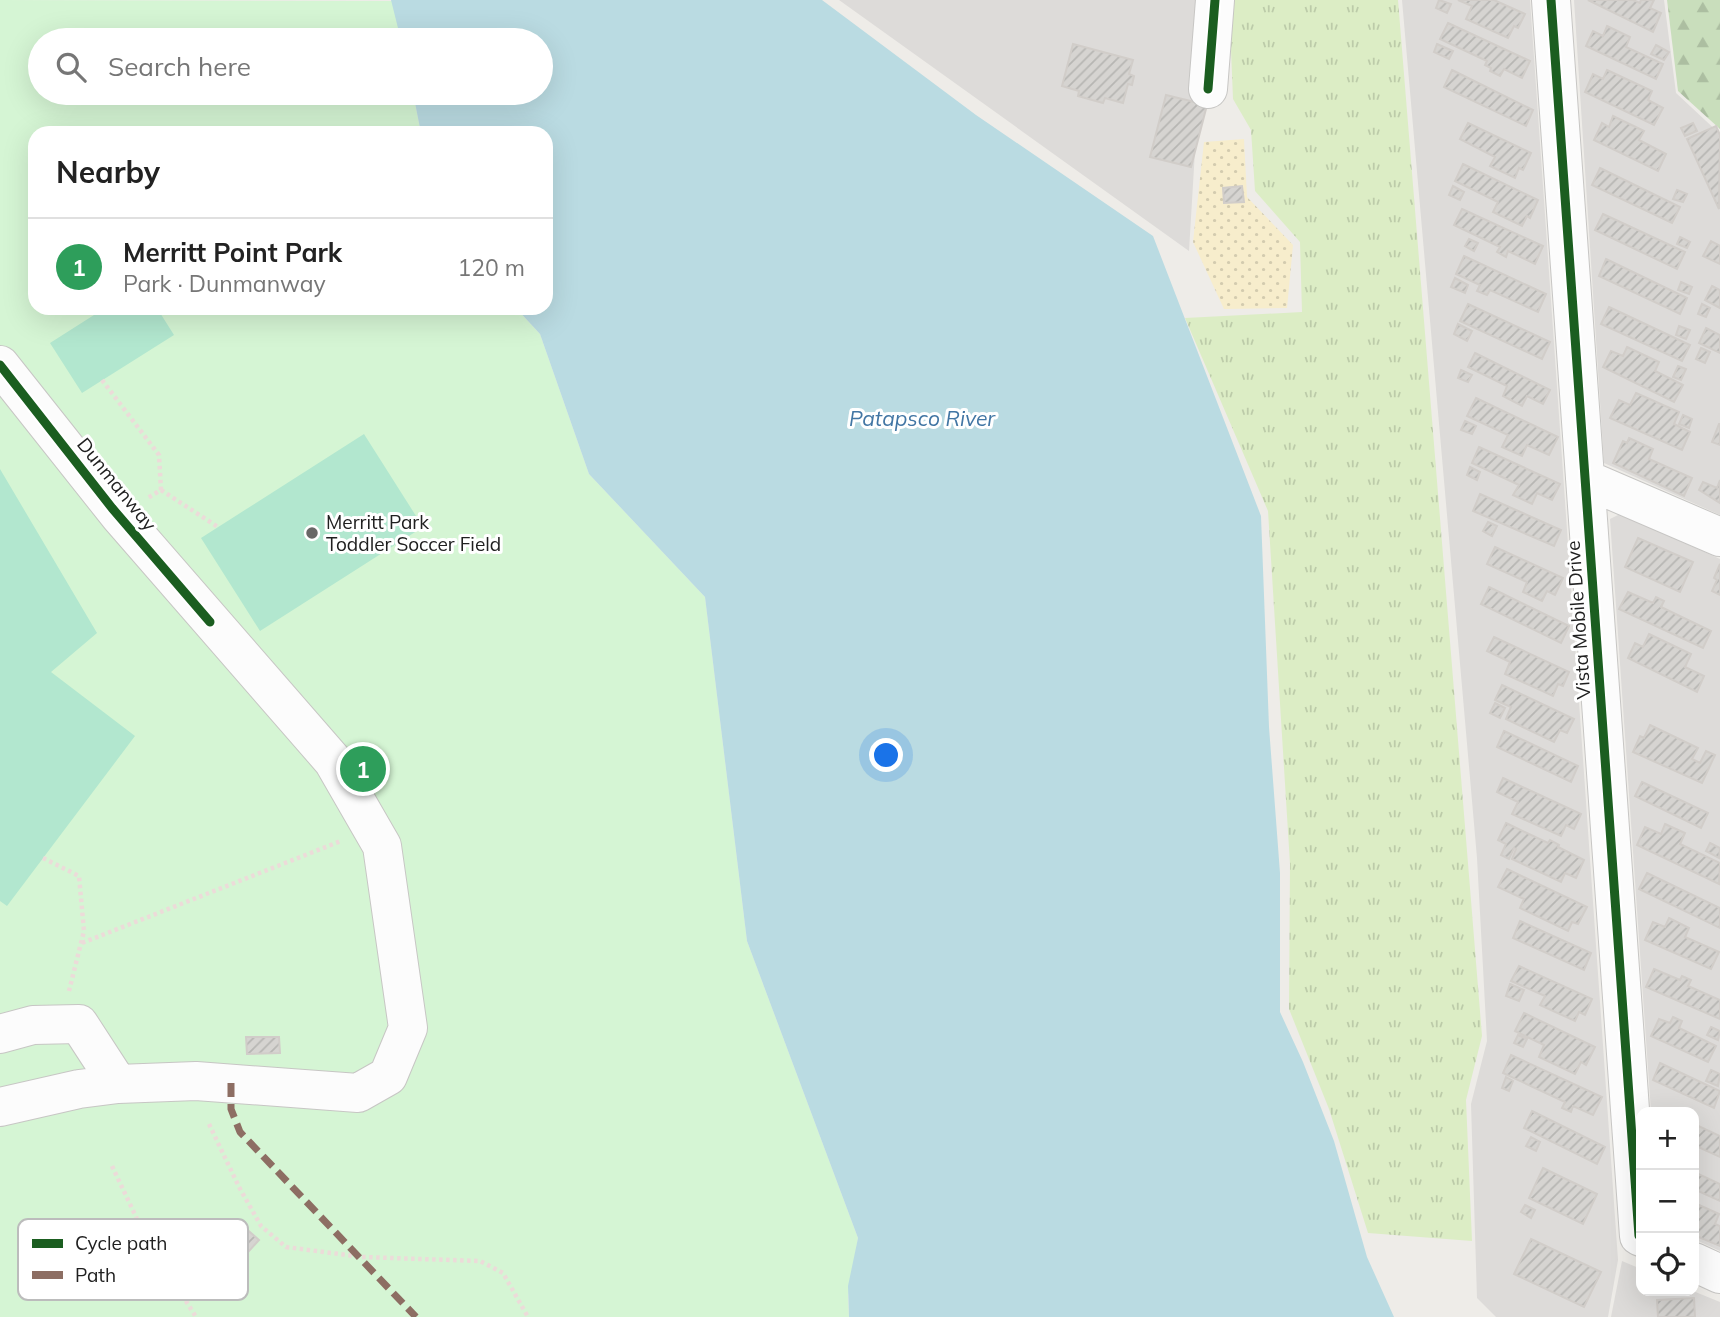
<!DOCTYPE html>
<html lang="en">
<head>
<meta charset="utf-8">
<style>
  body { margin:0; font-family:Mulish,sans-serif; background:#f6f6f6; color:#222 }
  .controls { position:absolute; right:21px; bottom:21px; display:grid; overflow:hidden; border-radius:14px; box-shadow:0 7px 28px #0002 }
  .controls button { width:63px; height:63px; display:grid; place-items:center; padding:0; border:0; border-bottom:2px solid #e0e0e0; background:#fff; color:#222; font:35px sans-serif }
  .you { position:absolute; left:887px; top:756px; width:24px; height:24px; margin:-18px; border:5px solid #fff; border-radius:50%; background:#1a73e8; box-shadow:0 0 0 10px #1a73e833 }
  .badge { display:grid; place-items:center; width:46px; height:46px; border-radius:50%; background:#7c3aed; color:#fff; font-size:23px; font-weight:700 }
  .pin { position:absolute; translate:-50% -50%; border:4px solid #fff; box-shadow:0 2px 7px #0006 }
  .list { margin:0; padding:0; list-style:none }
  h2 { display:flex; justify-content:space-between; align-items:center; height:91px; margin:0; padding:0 28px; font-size:30px }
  h2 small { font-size:23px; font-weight:400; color:#767676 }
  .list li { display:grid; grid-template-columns:46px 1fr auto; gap:21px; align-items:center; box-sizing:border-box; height:98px; padding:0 28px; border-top:2px solid #e0e0e0 }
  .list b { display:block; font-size:26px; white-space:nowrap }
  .list p { margin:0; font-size:23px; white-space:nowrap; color:#767676 }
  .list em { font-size:23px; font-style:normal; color:#767676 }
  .icon { flex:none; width:38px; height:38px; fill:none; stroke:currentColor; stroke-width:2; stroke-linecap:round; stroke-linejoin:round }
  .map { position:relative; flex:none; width:1720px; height:1317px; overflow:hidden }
  .search { position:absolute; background:#fff; box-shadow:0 7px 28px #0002; left:28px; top:28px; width:525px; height:77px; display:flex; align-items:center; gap:18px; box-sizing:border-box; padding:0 24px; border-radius:38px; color:#767676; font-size:26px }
  .panel { position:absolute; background:#fff; box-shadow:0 7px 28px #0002; left:28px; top:126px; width:525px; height:189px; border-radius:21px }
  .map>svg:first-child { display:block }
  .residential { fill:#dddbd9 }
  .grass { fill:url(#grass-tufts) }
  .forest { fill:url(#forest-firs) }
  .sand { fill:url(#sand-dots) }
  .park { fill:#d5f5d4 }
  .pitch { fill:#b2e7cf }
  .water { fill:#badbe2 }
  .building { fill:url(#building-hatch); stroke:#d1cdc9; stroke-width:2 }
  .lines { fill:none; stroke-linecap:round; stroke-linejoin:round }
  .minor-casing { stroke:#c7c6c4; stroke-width:40 }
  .path { stroke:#ecdbd9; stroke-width:4.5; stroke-dasharray:3.5 3.5; stroke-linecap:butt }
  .minor { stroke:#fcfcfc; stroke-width:38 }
  .quiet { stroke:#8d6e63; stroke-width:7; stroke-dasharray:14 7; stroke-linecap:butt }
  .cycleway-casing { stroke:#fff; stroke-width:13 }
  .cycleway { stroke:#1b5e20; stroke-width:9 }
  .poi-dot { fill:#686766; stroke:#fff; stroke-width:2.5 }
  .labels { text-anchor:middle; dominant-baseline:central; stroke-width:6; stroke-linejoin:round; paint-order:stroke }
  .street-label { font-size:19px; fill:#202020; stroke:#fff }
  .poi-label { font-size:19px; fill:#202020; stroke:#fff; text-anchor:start }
  .water-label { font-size:21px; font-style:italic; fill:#4276a4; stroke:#fff }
  .key { fill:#fff; stroke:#bcbcbc; stroke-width:2 }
  .key-label { font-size:19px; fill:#202020 }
</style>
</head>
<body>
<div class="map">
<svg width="1720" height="1317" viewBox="0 0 1720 1317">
  <defs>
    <pattern id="grass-tufts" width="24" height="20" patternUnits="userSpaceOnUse" patternTransform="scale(1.75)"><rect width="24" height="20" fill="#dcedc5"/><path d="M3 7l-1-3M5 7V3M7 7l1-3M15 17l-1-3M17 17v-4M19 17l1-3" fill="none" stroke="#bccba9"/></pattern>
    <pattern id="forest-firs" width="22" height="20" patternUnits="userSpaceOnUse" patternTransform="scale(1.75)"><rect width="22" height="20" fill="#c9debc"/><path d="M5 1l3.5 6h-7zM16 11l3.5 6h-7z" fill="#acbea1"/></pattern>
    <pattern id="sand-dots" width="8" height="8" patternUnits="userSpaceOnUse" patternTransform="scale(1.75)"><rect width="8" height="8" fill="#f7edcc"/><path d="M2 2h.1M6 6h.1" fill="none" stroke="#d3cbaf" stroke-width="1.8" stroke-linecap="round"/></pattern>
    <pattern id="building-hatch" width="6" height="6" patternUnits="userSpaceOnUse" patternTransform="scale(1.75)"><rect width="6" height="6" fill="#d6d4d1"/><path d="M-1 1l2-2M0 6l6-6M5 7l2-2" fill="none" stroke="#b7b6b3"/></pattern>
  </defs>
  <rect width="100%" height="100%" fill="#eeece8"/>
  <path class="residential" d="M839 0H1204L1189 251Z
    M1402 0H1530L1618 1260 1608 1317H1496L1477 1298 1471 1104 1487 1041 1477 858Z
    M1574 0H1664L1676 93 1720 134V515L1604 463Z
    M1620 514 1720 559V1251L1694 1239V1112H1651L1610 519Z
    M1622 1261 1641 1269V1291H1693L1720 1302V1317H1611Z"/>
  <path class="grass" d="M1229 0H1398L1482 1036 1466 1100 1472 1241 1368 1233 1329 1109 1289 1009 1290 864 1268 511 1185 318 1302 312 1300 242 1255 191 1251 130 1233 99Z"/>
  <path class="forest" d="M1667 0H1720V129L1678 91Z"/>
  <path class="sand" d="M1244 139 1247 197 1293 245 1287 308 1224 309 1193 242 1204 142Z"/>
  <path class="park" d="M0 0 393 1 401 40H40V93H413L421 133H35V308H516L540 334 589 474 705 597 747 941 858 1238 848 1296 849 1317H0Z"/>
  <path class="pitch" d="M105 308H157L174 335 82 393 50 343Z
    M364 434 423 527 260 631 201 538Z
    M0 469 97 633 51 672 135 736 7 906 0 901Z"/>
  <path class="water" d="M391 0H822L976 115 1153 236 1261 516 1269 727 1280 873V1012L1303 1062 1334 1141 1367 1257 1394 1317H849L848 1286 858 1238 747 941 705 597 589 474 540 334 516 308H546V133H421L413 93H541V40H401Z"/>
  <path class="building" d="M1439 0 1451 4 1447 13 1436 8Z
    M1458 0H1494L1525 14 1518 28 1514 26 1508 38 1466 19 1472 6Z
    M1588 0H1633L1640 3 1641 0H1654L1650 8 1661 13 1653 32Z
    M1448 23 1530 61 1522 78 1504 69 1500 76 1490 71 1491 68 1485 65 1487 61 1440 39Z
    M1607 26 1630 37 1626 47 1663 64 1656 79 1586 46 1593 31 1603 36Z
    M1073 44 1133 60 1129 74 1134 76 1132 85 1128 84 1123 103 1105 98 1103 103 1078 96 1079 91 1062 86Z
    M1437 44 1453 51 1449 59 1434 52Z
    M1656 45 1669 52 1664 60 1651 54Z
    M1452 70 1533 110 1526 126 1444 87Z
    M1607 70 1652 91 1648 100 1663 108 1654 125 1585 92 1593 74 1603 79Z
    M1166 95 1207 105 1191 167 1150 157Z
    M1613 116 1644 131 1639 140 1666 154 1658 171 1594 140 1602 123 1609 127Z
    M1468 123 1531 153 1523 170 1519 168 1515 178 1490 166 1495 157 1460 139Z
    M1693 123 1697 131 1685 136 1681 128Z
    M1716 126 1720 135 1719 209 1687 139Z
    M1463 164 1538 200 1530 218 1527 216 1522 226 1493 212 1498 202 1455 181Z
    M1600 168 1680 207 1672 223 1592 185Z
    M1242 186 1244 202 1224 203 1223 188Z
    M1453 186 1464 192 1460 200 1449 195Z
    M1677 190 1687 194 1683 202 1673 199Z
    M1462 209 1543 246 1535 264 1508 251 1506 257 1497 252 1500 247 1454 225Z
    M1603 214 1685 252 1677 269 1595 230Z
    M1680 237 1690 242 1687 248 1677 244Z
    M1469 239 1478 243 1474 251 1465 246Z
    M1711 241 1720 246V264L1703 256Z
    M1464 256 1546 294 1538 312 1490 290 1487 295 1477 291 1480 285 1456 274Z
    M1606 259 1687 298 1680 314 1599 276Z
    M1455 278 1468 285 1465 293 1451 287Z
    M1681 282 1692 287 1689 294 1678 290Z
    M1712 286 1720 290V308L1705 300Z
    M1468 304 1550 342 1542 359 1460 321Z
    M1702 304 1710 308 1706 317 1698 314Z
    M1609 307 1690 345 1682 361 1601 324Z
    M1458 324 1472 331 1467 341 1454 334Z
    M1679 326 1690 330 1686 339 1676 335Z
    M1706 328 1720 335V353L1699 343Z
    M1627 347 1659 362 1655 371 1683 385 1674 402 1603 367 1611 351 1623 356Z
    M1701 348 1710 352 1705 363 1696 359Z
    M1475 353 1550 390 1543 404 1527 396 1522 406 1503 396 1507 386 1468 367Z
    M1678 366 1686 369 1681 380 1673 377Z
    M1461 370 1472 375 1468 382 1458 378Z
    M1636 393 1679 412 1674 424 1690 432 1682 450 1610 418 1619 400 1630 405Z
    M1476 398 1558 437 1549 455 1527 445 1522 456 1502 447 1508 435 1467 416Z
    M1683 415 1692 419 1689 428 1679 424Z
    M1465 421 1476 426 1472 434 1461 430Z
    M1719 424H1720V445L1712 442Z
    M1629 438 1653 449 1649 459 1692 478 1684 496 1613 463 1623 441 1627 443Z
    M1479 447 1560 484 1552 500 1537 493 1532 504 1513 495 1519 485 1472 463Z
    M1470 467 1480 472 1477 480 1467 475Z
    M1720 480V503L1699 490 1703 482 1717 488Z
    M1480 494 1561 530 1554 546 1473 511Z
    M1488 522 1497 526 1492 536 1483 531Z
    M1638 538 1693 562 1680 592 1625 567Z
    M1495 547 1563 578 1555 595 1547 591 1542 601 1523 592 1527 582 1487 564Z
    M1720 564V595L1712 591 1717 580 1714 578Z
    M1489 587 1569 626 1561 643 1481 604Z
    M1628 592 1653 603 1656 597 1664 601 1661 607 1711 631 1703 648 1619 609Z
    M1649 634 1691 654 1685 667 1704 676 1697 692 1628 658 1635 643 1643 647Z
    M1494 637 1569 672 1563 686 1558 684 1553 696 1505 674 1510 662 1487 651Z
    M1502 685 1574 719 1567 733 1560 730 1554 742 1506 719 1511 707 1495 700Z
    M1495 703 1505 708 1500 718 1490 713Z
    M1650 725 1698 748 1692 759 1700 763 1706 751 1715 755 1702 783 1633 752 1640 736 1644 738Z
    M1504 731 1578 766 1571 782 1497 747Z
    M1503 778 1581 814 1574 829 1566 825 1561 836 1512 814 1518 802 1497 792Z
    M1642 782 1708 813 1701 828 1635 796Z
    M1506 823 1548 843 1550 840 1559 845 1558 847 1584 860 1576 878 1565 873 1561 882 1512 859 1516 849 1514 848 1509 859 1501 855 1506 844 1498 840Z
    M1665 824 1685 833 1680 844 1720 863 1719 884 1637 845 1645 827 1661 834Z
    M1710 843 1720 848 1719 858 1706 851Z
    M1507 869 1587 907 1578 924 1572 922 1568 931 1520 908 1524 899 1498 887Z
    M1647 873 1720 908V928L1639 889Z
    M1669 918 1689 928 1685 937 1719 952 1711 969 1645 940 1653 922 1665 927Z
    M1520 921 1591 953 1584 970 1513 938Z
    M1519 966 1592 999 1585 1015 1579 1012 1575 1021 1540 1005 1545 996 1511 981Z
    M1654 969 1680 980 1682 976 1691 980 1688 986 1720 1000V1019L1646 987Z
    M1510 984 1524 990 1519 1001 1506 996Z
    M1524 1013 1595 1047 1586 1065 1581 1062 1575 1074 1539 1057 1544 1045 1515 1031Z
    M1673 1017 1682 1021 1679 1028 1716 1046 1708 1062 1651 1036 1659 1019 1670 1023Z
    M1711 1027 1720 1031 1718 1040 1707 1035Z
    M1518 1035 1527 1039 1523 1047 1514 1043Z
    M246 1037H279L280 1053 247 1054Z
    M1511 1055 1602 1097 1593 1115 1573 1106 1571 1112 1562 1108 1565 1102 1503 1073Z
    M1660 1063 1720 1091 1714 1108 1653 1080Z
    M1711 1070 1720 1074 1718 1086 1706 1081Z
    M1506 1077 1513 1081 1509 1091 1502 1088Z
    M1532 1111 1605 1147 1597 1164 1524 1128Z
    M1694 1124 1720 1136V1157L1694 1145Z
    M1531 1137 1540 1142 1536 1151 1526 1146Z
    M1543 1168 1597 1194 1583 1224 1529 1198Z
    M1694 1172 1720 1184V1201L1694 1189Z
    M1525 1205 1535 1210 1531 1218 1521 1212Z
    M1699 1205 1719 1214 1715 1224 1720 1226V1246L1694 1235V1216Z
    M236 1220 259 1240 238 1263 216 1244Z
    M1531 1239 1601 1272 1584 1307 1514 1274Z
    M1694 1298 1695 1317H1658L1657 1300Z"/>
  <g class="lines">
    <g class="minor-casing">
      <path id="minor" d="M1551 0 1639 1236 1641 1237
        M1208 89 1215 0
        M0 365 119 515 333 761 382 846 408 1028 388 1076 358 1093 196 1081 118 1084 79 1089 0 1107
        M1585 479 1720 537
        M0 1034 33 1025 79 1024 118 1084
        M1694 1262 1720 1274"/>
    </g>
    <path class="path" d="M102 380 159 455 161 490 146 499
      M161 490 218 527
      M43 858 79 876 84 931 69 991
      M82 943 341 841
      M209 1124 239 1187 261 1226 286 1247 362 1257 480 1261 503 1273 528 1317
      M112 1166 145 1236 196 1317"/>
    <use href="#minor" class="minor"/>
    <path class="quiet" d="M231 1083V1109L240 1132 416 1317"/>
    <g class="cycleway-casing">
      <path id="cycleway" d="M1551 0 1639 1236 1641 1237
        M1208 89 1215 0
        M0 365 112 508 210 622"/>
    </g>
    <use href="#cycleway" class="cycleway"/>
  </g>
  <circle class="poi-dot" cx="312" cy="533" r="7"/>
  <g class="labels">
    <g class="street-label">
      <text transform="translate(117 484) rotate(51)">Dunmanway</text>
      <text transform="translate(1578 620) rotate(-94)">Vista Mobile Drive</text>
    </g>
    <g class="poi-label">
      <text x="326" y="522">Merritt Park<tspan x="326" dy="22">Toddler Soccer Field</tspan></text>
    </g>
    <g class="water-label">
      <text x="922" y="418">Patapsco River</text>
    </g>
  </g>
  <rect x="18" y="1219" width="230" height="81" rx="10" class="key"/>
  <rect x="32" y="1239" width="31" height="9" fill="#1b5e20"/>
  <rect x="32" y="1271" width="31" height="8" fill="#8d6e63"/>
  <g class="key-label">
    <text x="75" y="1250">Cycle path</text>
    <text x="75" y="1282">Path</text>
  </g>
</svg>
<div class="controls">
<button>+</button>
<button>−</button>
<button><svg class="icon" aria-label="locate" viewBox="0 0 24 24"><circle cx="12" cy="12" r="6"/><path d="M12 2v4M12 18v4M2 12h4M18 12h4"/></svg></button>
</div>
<div class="you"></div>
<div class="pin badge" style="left:363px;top:769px;background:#2e9e5b">1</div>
<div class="search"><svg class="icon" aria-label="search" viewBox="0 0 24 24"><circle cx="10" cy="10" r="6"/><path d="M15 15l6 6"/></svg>Search here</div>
<section class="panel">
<h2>Nearby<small></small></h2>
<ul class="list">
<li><span class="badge" style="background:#2e9e5b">1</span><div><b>Merritt Point Park</b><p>Park · Dunmanway</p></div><em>120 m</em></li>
</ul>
</section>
</div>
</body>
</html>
